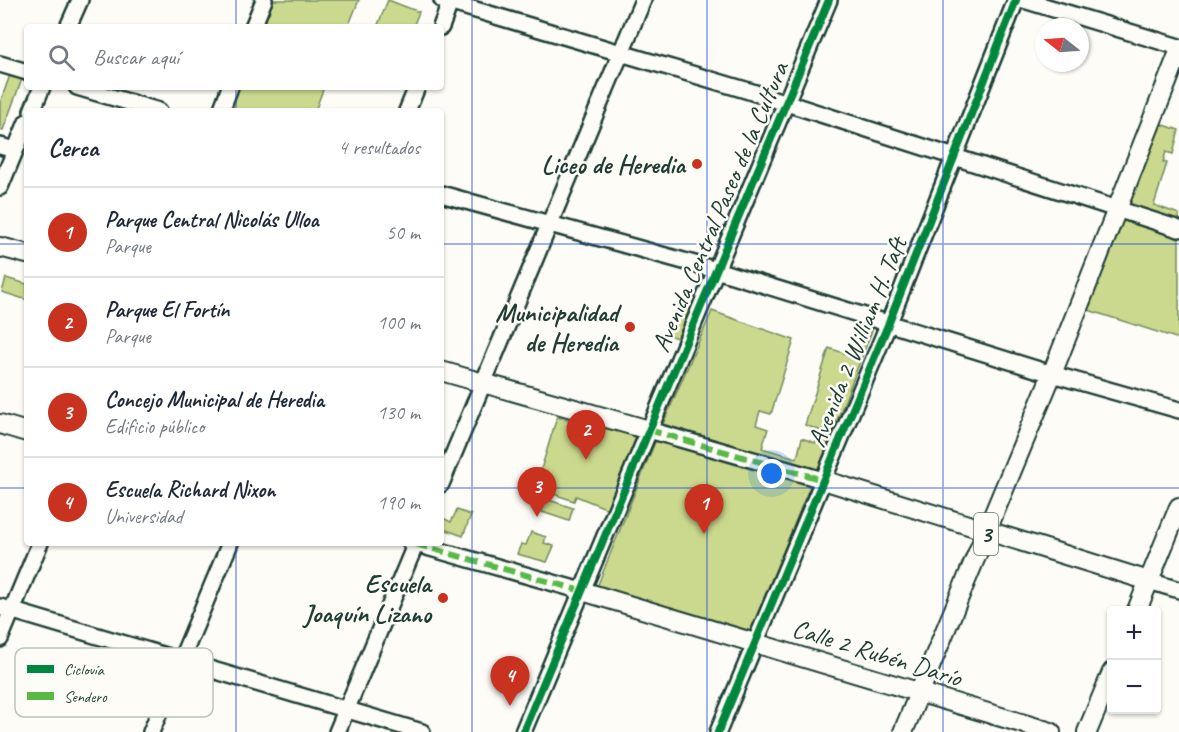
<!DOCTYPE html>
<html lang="es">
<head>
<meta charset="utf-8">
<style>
  body { margin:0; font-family:Caveat,sans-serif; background:#f2f2f3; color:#1f2937 }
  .controls { position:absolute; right:18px; bottom:18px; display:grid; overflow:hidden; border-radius:6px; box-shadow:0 2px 4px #0004 }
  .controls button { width:54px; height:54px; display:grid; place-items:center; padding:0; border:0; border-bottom:2px solid #e0e1e3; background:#fff; color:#1f2937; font:30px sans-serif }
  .compass { position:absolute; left:1035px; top:18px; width:54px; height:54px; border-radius:50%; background:#fff; box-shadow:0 2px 4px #0004; rotate:287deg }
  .you { position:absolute; left:772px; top:474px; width:21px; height:21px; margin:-15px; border:4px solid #fff; border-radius:50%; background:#1a73e8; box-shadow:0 0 0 9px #1a73e833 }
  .badge { display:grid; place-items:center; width:39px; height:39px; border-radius:50%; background:#c8321e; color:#fff; font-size:20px; font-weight:700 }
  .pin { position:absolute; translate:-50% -50px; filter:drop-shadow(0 2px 3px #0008) }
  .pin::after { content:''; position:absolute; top:32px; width:21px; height:18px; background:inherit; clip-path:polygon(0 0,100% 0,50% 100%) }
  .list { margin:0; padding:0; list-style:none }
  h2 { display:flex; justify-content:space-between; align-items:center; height:78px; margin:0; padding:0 24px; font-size:26px }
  h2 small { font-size:20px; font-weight:400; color:#747a83 }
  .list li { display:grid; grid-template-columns:39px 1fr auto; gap:18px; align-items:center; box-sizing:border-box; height:90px; padding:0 24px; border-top:2px solid #e0e1e3 }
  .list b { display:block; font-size:22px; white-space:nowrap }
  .list p { margin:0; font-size:20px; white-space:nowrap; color:#747a83 }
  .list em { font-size:20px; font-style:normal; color:#747a83 }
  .icon { flex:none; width:33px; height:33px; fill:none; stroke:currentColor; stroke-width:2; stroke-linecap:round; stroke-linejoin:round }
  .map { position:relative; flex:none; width:1179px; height:732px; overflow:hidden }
  .search { position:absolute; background:#fff; box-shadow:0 2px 4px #0004; left:24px; top:24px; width:420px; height:66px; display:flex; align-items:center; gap:15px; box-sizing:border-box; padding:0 21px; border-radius:6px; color:#747a83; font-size:22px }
  .panel { position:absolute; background:#fff; box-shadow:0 2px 4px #0004; left:24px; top:108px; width:420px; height:438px; border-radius:6px }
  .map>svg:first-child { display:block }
  .green { fill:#cad98d; stroke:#748b60; stroke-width:1.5 }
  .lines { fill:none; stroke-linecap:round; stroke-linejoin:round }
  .minor-casing { stroke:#1f3d34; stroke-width:20 }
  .major-casing { stroke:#1f3d34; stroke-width:22 }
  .minor { stroke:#fdfcf7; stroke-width:15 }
  .major { stroke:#fdfcf7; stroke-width:18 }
  .quiet { stroke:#58b947; stroke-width:6; stroke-dasharray:12 6; stroke-linecap:butt }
  .cycleway-casing { stroke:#fdfcf7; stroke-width:11 }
  .cycleway { stroke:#00873e; stroke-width:8 }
  .grid { fill:none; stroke:#1d4ed8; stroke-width:1.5; stroke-opacity:0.55 }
  .poi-dot { fill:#c8321e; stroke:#fdfcf7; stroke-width:2 }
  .labels { text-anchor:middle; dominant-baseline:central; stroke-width:5; stroke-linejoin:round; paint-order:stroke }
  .shield { fill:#fdfcf7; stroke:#62766e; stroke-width:1.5 }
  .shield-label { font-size:24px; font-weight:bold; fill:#1f3d34 }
  .poi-label { font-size:26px; font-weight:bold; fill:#1f3d34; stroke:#fdfcf7; text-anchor:end }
  .street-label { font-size:26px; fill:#1f3d34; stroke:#fdfcf7 }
  .key { fill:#fdfcf7; stroke:#bac3bc; stroke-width:1.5 }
  .key-label { font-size:16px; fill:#1f3d34 }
</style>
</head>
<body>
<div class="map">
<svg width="1179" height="732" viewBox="0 0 1179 732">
  <rect width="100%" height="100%" fill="#fdfcf7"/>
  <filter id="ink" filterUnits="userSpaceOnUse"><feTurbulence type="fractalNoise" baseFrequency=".0167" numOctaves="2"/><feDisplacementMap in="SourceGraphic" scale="12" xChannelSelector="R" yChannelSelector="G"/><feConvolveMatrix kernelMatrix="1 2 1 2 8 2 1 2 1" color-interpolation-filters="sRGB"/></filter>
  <g filter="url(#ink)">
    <path class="green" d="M268 0H359L348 27H258Z
      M388 0 419 12 413 27H377Z
      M10 75 22 79 3 130 0 129V103Z
      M234 87H324L315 111H225Z
      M1158 123 1179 130 1173 154 1166 152 1163 162 1167 163 1154 205 1179 214V223L1124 206Z
      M1117 215 1179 235V339L1082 308Z
      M6 278 27 284V300L2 292Z
      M685 303 692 306 679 339 669 335 678 310 682 311Z
      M712 311 794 340 771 414 760 411 756 425 768 429 762 448 797 458 802 438 815 443 819 430 805 425 829 348 855 357 865 325 873 328 818 470 663 424Z
      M557 417 634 435 637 442 608 509 576 496 574 501 548 492 550 484 538 479Z
      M657 437 812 481 750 633 597 587Z
      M546 499 573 508 569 521 542 512Z
      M457 510 471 515 463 536 441 528V517L451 522Z
      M531 532 546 537 544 543 554 546 547 562 517 554 521 544 526 545Z"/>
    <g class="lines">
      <g class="minor-casing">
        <path id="minor" d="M442 0 749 91 1179 229
          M1024 0 1179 47
          M68 27 80 0
          M253 27 264 0
          M441 27 451 0
          M0 64 27 72
          M77 87 159 111
          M32 111 42 87
          M221 111 230 87
          M407 111 417 87
          M0 146 15 150
          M0 187 27 122
          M441 194 716 270 1052 374 1179 410
          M649 430 823 480
          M441 484 643 0
          M416 544 582 591
          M1149 581 1179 590
          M0 607 422 732
          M0 639 40 543
          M151 732 230 543
          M337 732 416 543
          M523 732 829 0
          M718 732 888 325 1016 0"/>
      </g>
      <g class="major-casing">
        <path id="major" d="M0 247 27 254
          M441 371 649 430
          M0 424 27 432
          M823 480 1149 581
          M412 543 416 544
          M582 591 1051 732
          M1137 610 1179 507
          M903 732 1052 374 1179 52
          M1087 732 1112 672"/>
      </g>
      <use href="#minor" class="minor"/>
      <use href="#major" class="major"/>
      <path class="quiet" d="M649 430 823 480
        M416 544 582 591"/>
      <g class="cycleway-casing">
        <path id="cycleway" d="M523 732 829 0
          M718 732 888 325 1016 0"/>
      </g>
      <use href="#cycleway" class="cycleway"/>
    </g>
  </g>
  <path class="grid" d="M236 0V27M472 0V732M707 0V732M943 0V732M236 87V111M0 244H27M441 244H1179M0 488H27M441 488H1179M236 543V732"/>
  <g class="poi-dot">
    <circle cx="697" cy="164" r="6"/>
    <circle cx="630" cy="327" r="6"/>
    <circle cx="443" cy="598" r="6"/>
  </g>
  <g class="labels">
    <rect class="shield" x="974" y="513" width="24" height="42" rx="4.5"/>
    <g class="shield-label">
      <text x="986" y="534">3</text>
    </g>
    <g class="poi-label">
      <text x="685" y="164">Liceo de Heredia</text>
      <text x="618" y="312">Municipalidad<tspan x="618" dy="30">de Heredia</tspan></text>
      <text x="431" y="583">Escuela<tspan x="431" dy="30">Joaquín Lizano</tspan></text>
    </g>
    <g class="street-label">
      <text transform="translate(720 207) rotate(-67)">Avenida Central Paseo de la Cultura</text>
      <text transform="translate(857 342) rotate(-68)">Avenida 2 William H. Taft</text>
      <text transform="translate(877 653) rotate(17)">Calle 2 Rubén Darío</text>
    </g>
  </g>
  <rect x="15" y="648" width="198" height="69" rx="9" class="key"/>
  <rect x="27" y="665" width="27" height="8" fill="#00873e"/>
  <rect x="27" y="692" width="27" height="8" fill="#58b947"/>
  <g class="key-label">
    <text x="64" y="675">Ciclovía</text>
    <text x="64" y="702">Sendero</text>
  </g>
</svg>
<div class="controls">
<button>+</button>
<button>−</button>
</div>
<svg class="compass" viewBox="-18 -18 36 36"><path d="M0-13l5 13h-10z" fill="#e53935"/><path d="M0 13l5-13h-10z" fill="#747a83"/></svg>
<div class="you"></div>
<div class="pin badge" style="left:704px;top:534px">1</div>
<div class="pin badge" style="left:586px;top:460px">2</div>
<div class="pin badge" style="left:537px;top:517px">3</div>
<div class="pin badge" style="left:510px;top:706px">4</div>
<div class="search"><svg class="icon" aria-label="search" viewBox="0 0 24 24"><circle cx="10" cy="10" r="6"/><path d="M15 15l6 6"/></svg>Buscar aquí</div>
<section class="panel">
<h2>Cerca<small>4 resultados</small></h2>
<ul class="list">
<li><span class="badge">1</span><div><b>Parque Central Nicolás Ulloa</b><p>Parque</p></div><em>50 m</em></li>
<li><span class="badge">2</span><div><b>Parque El Fortín</b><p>Parque</p></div><em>100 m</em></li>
<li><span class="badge">3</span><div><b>Concejo Municipal de Heredia</b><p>Edificio público</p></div><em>130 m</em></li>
<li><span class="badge">4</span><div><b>Escuela Richard Nixon</b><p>Universidad</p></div><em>190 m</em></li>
</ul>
</section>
</div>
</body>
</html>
